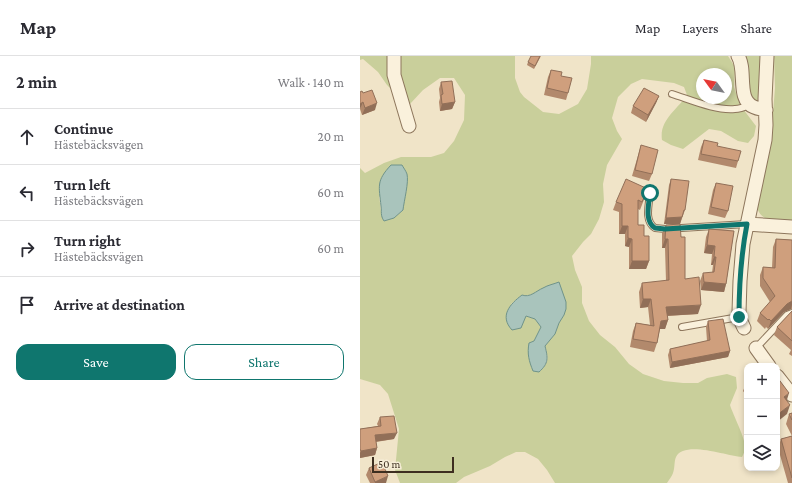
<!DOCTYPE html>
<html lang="en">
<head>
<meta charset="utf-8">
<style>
  body { margin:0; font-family:"Crimson Pro",serif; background:#f2f2f3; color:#2b2b33 }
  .controls { position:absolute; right:12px; bottom:12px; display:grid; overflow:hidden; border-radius:8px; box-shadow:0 2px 6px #0003 }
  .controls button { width:36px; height:36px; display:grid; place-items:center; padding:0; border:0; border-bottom:1px solid #e1e1e2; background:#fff; color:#2b2b33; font:20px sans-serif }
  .compass { position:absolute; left:336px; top:12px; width:36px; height:36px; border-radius:50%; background:#fff; box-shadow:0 2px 6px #0003; rotate:303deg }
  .scale { position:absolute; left:12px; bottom:10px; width:82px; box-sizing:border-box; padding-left:4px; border:2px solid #3d2e20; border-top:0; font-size:11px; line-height:14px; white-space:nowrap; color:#3d2e20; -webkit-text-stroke:3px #f7eed8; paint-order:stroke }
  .stop { position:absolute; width:12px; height:12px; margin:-9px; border:3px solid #0f766e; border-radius:50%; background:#fff }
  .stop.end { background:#0f766e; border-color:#fff; box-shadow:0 1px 4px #0008 }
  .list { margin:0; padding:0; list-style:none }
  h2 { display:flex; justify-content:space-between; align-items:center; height:52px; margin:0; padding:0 16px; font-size:17px }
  h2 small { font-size:13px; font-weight:400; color:#7c7c81 }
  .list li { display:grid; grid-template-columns:26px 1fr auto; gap:12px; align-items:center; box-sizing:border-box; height:56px; padding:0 16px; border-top:1px solid #e1e1e2 }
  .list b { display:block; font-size:15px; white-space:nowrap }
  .list p { margin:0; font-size:13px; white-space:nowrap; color:#7c7c81 }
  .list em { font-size:13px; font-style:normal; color:#7c7c81 }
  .actions { display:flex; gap:8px; padding:12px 16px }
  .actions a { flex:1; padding:9px 0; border:1px solid #0f766e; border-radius:12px; text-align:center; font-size:14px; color:#0f766e }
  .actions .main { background:#0f766e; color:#fff }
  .icon { flex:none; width:22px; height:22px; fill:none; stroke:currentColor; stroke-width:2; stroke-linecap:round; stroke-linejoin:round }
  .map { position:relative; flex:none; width:432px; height:427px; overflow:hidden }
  header { display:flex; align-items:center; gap:24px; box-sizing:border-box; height:56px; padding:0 20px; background:#fff; border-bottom:1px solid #e1e1e2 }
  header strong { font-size:19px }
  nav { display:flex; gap:22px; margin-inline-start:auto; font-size:14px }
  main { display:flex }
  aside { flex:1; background:#fff }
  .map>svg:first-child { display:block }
  .green { fill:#c9cf9b; fill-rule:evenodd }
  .water { fill:#a9c4bc; stroke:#6f938a }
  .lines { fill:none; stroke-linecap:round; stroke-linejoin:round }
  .service-casing { stroke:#8d765c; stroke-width:8 }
  .minor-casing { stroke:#8d765c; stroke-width:15 }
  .service { stroke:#faf1dc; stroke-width:6 }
  .minor { stroke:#faf1dc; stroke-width:13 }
  .wall { fill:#b2896c }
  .shaded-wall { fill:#916f58 }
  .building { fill:#cf9f7d; stroke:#916f58 }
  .route { stroke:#0f766e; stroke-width:5 }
</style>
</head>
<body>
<header>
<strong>Map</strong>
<nav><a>Map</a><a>Layers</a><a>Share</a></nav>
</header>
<main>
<aside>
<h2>2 min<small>Walk · 140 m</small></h2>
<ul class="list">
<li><svg class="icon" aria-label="ahead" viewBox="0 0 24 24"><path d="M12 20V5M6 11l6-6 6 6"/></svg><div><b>Continue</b><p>Hästebäcksvägen</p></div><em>20 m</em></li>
<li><svg class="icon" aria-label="left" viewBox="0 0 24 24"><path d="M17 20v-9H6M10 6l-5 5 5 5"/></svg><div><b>Turn left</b><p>Hästebäcksvägen</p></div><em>60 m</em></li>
<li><svg class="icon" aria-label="right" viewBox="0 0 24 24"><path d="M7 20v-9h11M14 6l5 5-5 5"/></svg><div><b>Turn right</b><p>Hästebäcksvägen</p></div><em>60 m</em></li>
<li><svg class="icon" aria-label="arrive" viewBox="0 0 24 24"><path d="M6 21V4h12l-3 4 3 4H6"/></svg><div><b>Arrive at destination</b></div></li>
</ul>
<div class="actions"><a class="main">Save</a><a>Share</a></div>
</aside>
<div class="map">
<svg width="432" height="427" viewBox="0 0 432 427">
  <rect width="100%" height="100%" fill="#f0e4c8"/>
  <path class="green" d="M0 0H155V22L160 36 164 41 183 56 199 58 218 48 227 33 231 8V0H368L375 11 374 31 380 49 396 70 394 80 388 87 378 85 361 75 349 73 323 93 311 89 302 84C299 64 317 54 327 39L324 31 314 27 282 23 271 28 258 41 252 62 257 75 262 83 247 109 243 128 244 146 239 163 231 178 223 186 212 200 215 214 222 231V247L229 265 240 279 255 291 269 308 283 318 304 325 323 327H338L347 322 367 318 376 321 377 332 370 349C373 359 386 383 385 392 385 395 383 399 382 401 367 400 324 384 316 401 314 405 315 412 313 417 312 420 309 424 307 427H195L187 414 178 403 165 396H156L145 401 130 410 104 421 96 427H40L35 414 39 373 28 338 20 329 0 323V112L5 117 24 107 41 101H71L84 97 94 85 104 64 105 39 94 22H80L63 34 50 48 42 44 27 29 18 16 3 3 0 4ZM342 18H366V42H342ZM47 132 44 143 43 154 34 162 24 165C20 158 21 149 19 141ZM184 232 204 259 199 267 195 278 185 290C189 302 189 307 179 316L169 287 174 285 181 271 175 263 165 260 151 248 162 239C170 241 177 236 184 232Z
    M383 0H402L399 44 394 45 389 40Z
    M414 0H432V165C418 164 403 168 397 152L411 82 415 32Z"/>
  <path class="water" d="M31 109H42C43 111 46 115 47 118 49 126 44 145 43 154L34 162 24 165C20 159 22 156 21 150 19 130 16 125 31 109Z
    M199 226 206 246V253L204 259 199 267 195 278 185 290C188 302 189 307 179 316L173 315C169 305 167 298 169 287L174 285 181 271 175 263 166 260 161 272 152 274C139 260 150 248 162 239 170 242 176 235 183 232 188 229 194 228 199 226Z"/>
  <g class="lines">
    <g class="service-casing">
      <path id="service" d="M312 38C331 44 356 55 375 53 380 53 385 51 390 49
        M290 137C289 149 284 165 295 172L305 173 387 168
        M322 271 379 261
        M396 292 427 259 432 257"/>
    </g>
    <g class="minor-casing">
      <path id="minor" d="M34 0V19L49 70
        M378 0C387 14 376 44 394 51 398 53 402 53 406 54
        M387 168 432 171
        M384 272 379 261V256L380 225 383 188 405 84 406 69 405 43 407 0
        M396 292 409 310
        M417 320 432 339"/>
    </g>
    <use href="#service" class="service"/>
    <use href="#minor" class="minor"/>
  </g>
  <path class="wall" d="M181 0 174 13 167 9 168 6Z
    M191 14 201 20 208 37 206 44 184 39 188 21Z
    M81 26 95 46 92 53 80 55 79 46 80 42 79 33Z
    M3 37 15 54 2 59 0 53Z
    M299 40 296 47 286 66 271 57 273 50Z
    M344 84 378 105 376 112 338 104 341 91Z
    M281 89 292 118 289 125 272 120 279 96Z
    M311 123 325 154 320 168H304L309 129Z
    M356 127 368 155 365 162 348 158 353 134Z
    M288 133 280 154 278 153V169L284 180 289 205 286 213H269V191L265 190V178H259V156L253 154 256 146Z
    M306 169 321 181 325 223 338 258 307 260 308 264 305 273H300L297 287 294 296 270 291 273 275 276 267 290 269 288 251 280 252 279 236 282 227 306 225 305 192H302V177Z
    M349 173 374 175 366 228 364 236 341 234 340 225 343 217H352L353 209H351L352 198 344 197 346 181Z
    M416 183 432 184V253H431L424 256 408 273 406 271 405 273 397 265 400 257 410 246 400 230V219L403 211 412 212 413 191Z
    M432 255V300L429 298 431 294 414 279 417 271Z
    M348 265 370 295 368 301 310 312 308 299 310 293 347 285 346 271Z
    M387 325V340L383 335Z
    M432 357V427H428L418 392 421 383 432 380 426 368 429 358Z
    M20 361 34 383 16 386 17 392 15 399 0 402V373L18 370 17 368Z
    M9 412 26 427H10L6 419Z"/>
  <path class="shaded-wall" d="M299 40 296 47 286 66 288 59Z
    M3 46 0 53V54V48Z
    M95 46 92 53 80 55 82 48Z
    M17 47 15 54 2 59 5 52Z
    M322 161 320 168H304L306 162Z
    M262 170H268L265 178H259Z
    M268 182 272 183 269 191 265 190Z
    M305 183H308L305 192H302Z
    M347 189 355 190 352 198 344 197Z
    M354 201H356L353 209H351Z
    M272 205H289L286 213H269Z
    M344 226 366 228 364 236 341 234Z
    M283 243H291L288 251 280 252Z
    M432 245V249L431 253 424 256 408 273 411 265 427 248Z
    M341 249 338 258 303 260 306 251Z
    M308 264 305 273H298L301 265Z
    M370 295 368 301 310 312 312 306Z
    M429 337 426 347 424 341Z
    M430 349 427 358 417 366V359Z
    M37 377 34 383 13 386 15 379Z
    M17 392 15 399 0 402V397L1 395Z
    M28 420 26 427H15V426Z"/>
  <path class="building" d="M171 0H180L175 10 168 6Z
    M191 14 202 16 201 20 212 22 208 37 187 32Z
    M92 25 95 46 82 48 81 39 83 38 81 26Z
    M284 32 299 40 288 59 273 50Z
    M12 34 17 47 5 52 3 46 0 48V36L2 35 3 37Z
    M344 84 358 87 357 90 381 95 378 105 341 98Z
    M281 89 298 94 292 118 275 114Z
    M266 123 288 133 282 146 278 144V169H284V180H289V205H272V183L268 182V170H262V148L256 146Z
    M311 123 329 125 325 154H324L322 161 306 162Z
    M356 127 373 130 368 155 351 151Z
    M320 168 321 181H325V223L339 221 341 249 306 251 308 264 301 265 297 287 273 283 276 267 294 270 291 243H283L282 227 309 224 308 183H305L306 169Z
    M349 173 374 175 366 228 344 226 343 217 354 216 356 201H354L355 190 347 189Z
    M416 183 432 184V245L427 248 411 265 409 263 408 264 400 257 415 240 403 222V211L415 212Z
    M432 255V285L417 271Z
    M363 263 370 295 312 306 310 293 350 284 348 265Z
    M417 321 429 337 424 341 430 349 417 359Z
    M432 357V364L429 358Z
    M34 360 37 377 15 379 17 392 1 395 0 393V373L21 370 20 361Z
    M432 380V422L421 383Z
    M22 406 28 420 15 426 9 412Z"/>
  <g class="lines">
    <path class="route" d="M290 137C289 148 284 165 295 172L305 173 387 168C381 199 379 230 379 261"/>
  </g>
</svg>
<div class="controls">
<button>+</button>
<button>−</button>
<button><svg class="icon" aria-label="layers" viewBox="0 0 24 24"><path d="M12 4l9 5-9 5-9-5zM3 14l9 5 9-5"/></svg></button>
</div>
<svg class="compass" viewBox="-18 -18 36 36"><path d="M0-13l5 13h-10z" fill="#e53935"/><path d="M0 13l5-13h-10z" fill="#7c7c81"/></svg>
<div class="scale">50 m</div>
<div class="stop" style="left:290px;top:137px"></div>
<div class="stop end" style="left:379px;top:261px"></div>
</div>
</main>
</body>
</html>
